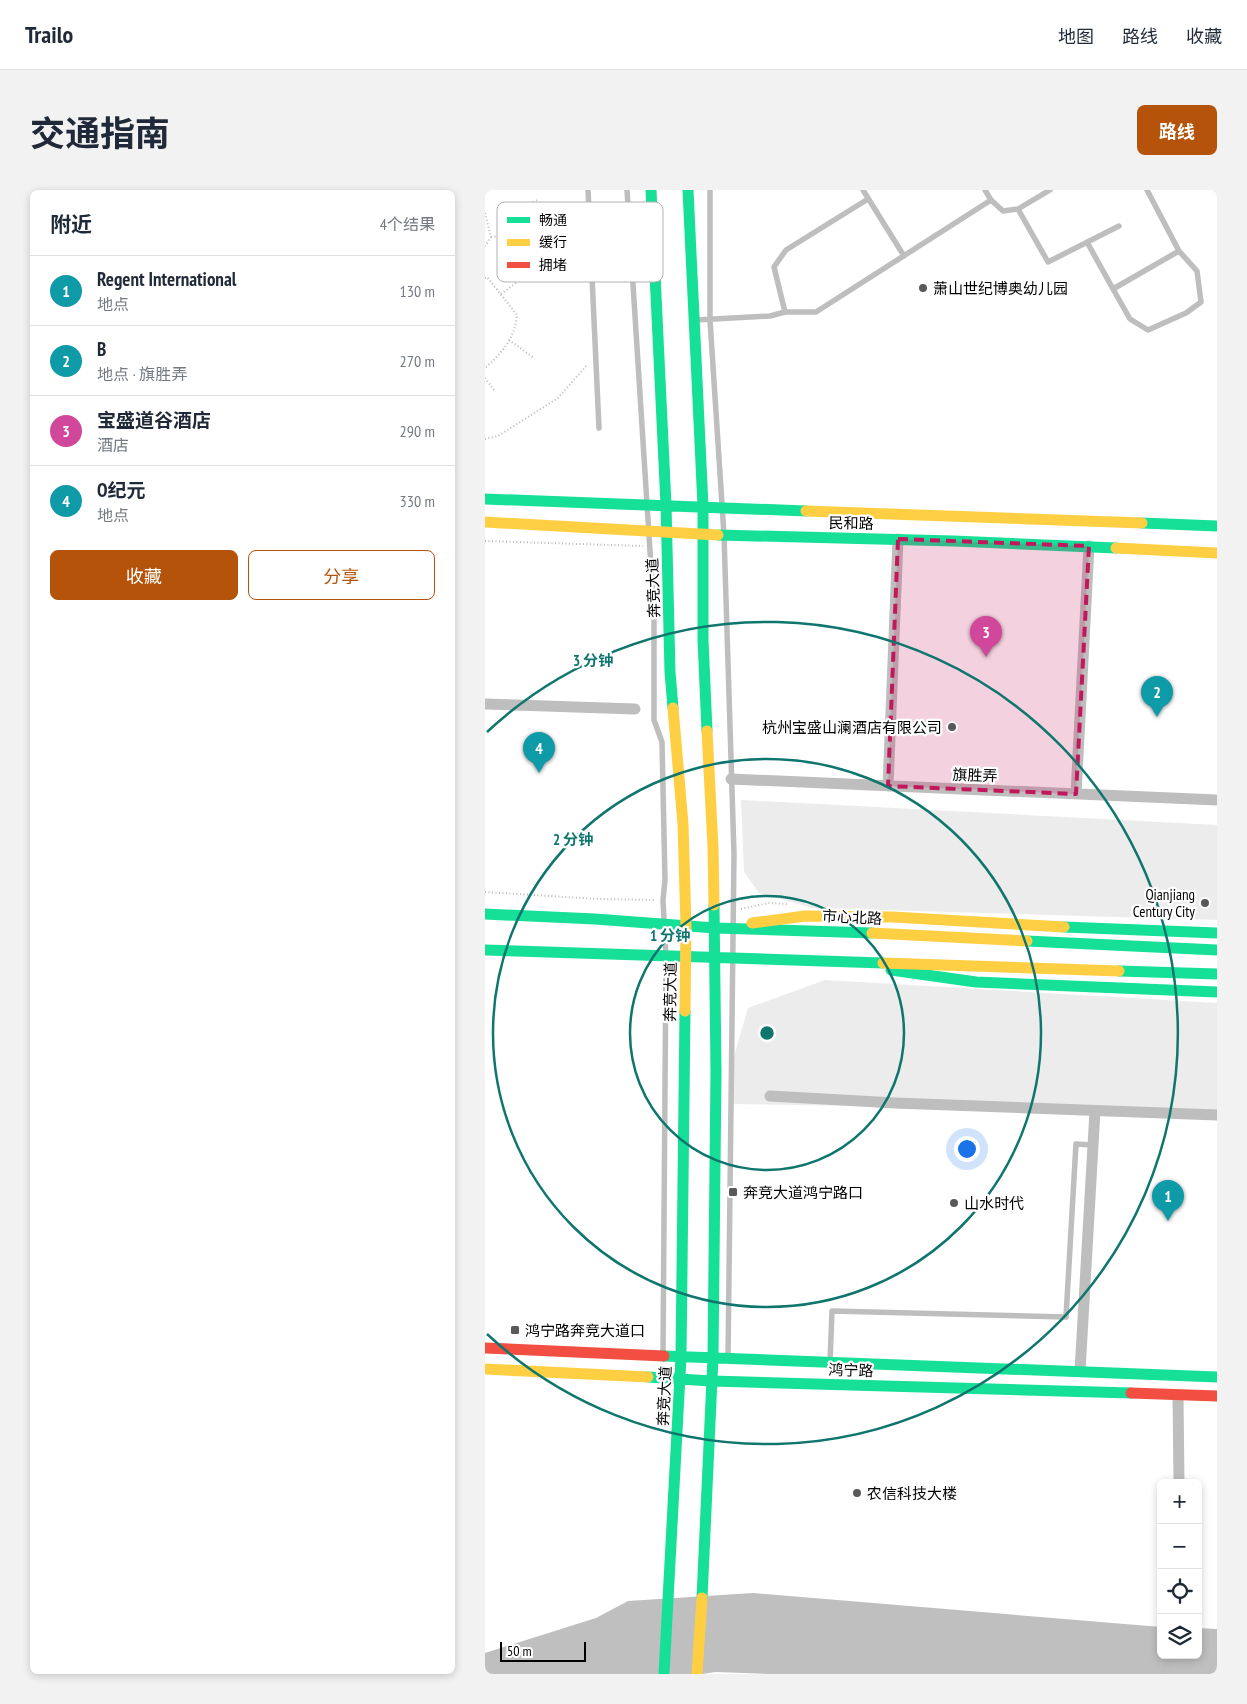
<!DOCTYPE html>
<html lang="zh">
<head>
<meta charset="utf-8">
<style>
  body { margin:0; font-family:"PT Sans Narrow","Noto Sans SC",sans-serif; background:#f2f2f3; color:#1f2937 }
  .controls { position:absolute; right:15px; bottom:15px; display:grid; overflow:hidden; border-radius:8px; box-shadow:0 2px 8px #0003 }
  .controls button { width:45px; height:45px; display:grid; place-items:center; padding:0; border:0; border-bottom:1px solid #e0e1e3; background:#fff; color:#1f2937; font:25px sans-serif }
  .scale { position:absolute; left:15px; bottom:12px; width:86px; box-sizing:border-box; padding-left:5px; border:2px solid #000; border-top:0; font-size:14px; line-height:18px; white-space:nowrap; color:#000; -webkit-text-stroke:4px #fff; paint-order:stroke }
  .you { position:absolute; left:481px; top:958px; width:18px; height:18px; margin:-12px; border:4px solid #fff; border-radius:50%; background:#1a73e8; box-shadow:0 0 0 8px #1a73e833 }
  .badge { display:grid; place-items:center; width:32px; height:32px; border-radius:50%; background:#b45309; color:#fff; font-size:16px; font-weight:700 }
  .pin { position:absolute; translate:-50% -41px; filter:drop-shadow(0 1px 2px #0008) }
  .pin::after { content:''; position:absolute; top:26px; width:18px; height:15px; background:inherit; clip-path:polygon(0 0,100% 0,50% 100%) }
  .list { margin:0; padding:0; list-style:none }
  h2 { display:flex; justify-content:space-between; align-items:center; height:65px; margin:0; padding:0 20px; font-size:21px }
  h2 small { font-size:16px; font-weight:400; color:#747a83 }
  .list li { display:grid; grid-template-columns:32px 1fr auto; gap:15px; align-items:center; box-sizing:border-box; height:70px; padding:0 20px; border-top:1px solid #e0e1e3 }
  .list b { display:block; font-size:19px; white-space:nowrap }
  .list p { margin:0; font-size:16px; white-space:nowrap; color:#747a83 }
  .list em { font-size:16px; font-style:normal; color:#747a83 }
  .actions { display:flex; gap:10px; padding:15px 20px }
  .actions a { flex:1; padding:11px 0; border:1px solid #b45309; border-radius:8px; text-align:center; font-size:18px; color:#b45309 }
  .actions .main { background:#b45309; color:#fff }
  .icon { flex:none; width:28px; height:28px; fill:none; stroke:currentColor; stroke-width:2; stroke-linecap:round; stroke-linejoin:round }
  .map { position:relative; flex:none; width:732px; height:1484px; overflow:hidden; border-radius:8px }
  header { display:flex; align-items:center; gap:30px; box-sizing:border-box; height:70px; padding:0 25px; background:#fff; border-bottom:1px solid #e0e1e3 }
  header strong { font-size:24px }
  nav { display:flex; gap:28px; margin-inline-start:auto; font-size:18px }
  .intro { display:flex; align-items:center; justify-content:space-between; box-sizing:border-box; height:120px; padding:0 30px }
  h1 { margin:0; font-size:35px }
  .button { padding:12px 22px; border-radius:8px; background:#b45309; color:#fff; font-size:18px; font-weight:700 }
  main { display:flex; gap:30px; padding:0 30px }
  aside { flex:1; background:#fff; border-radius:8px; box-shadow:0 2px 8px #0003 }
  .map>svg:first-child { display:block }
  .green { fill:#ececec }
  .water { fill:#bfbfbf }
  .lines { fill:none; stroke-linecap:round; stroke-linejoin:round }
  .path { stroke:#b9b9b9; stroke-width:2; stroke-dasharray:1 2.5; stroke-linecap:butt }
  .lane { stroke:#bebebe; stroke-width:5.5 }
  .street { stroke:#bebebe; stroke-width:11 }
  .fast { stroke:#16e098; stroke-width:11 }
  .slow { stroke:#ffcf43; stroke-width:11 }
  .jam { stroke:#f24e42; stroke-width:11 }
  .marked { fill:#c2185b; fill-opacity:0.2; stroke:#c2185b; stroke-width:4; stroke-dasharray:10 6; stroke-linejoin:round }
  .ring { fill:none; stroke:#0f766e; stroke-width:2.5 }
  .poi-dot { fill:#595959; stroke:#fff; stroke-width:2 }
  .labels { text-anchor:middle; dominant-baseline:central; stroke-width:4.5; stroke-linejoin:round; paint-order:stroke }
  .poi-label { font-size:15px; fill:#000; stroke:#fff; text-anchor:start }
  .street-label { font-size:15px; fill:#000; stroke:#fff }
  .key { fill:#fff; stroke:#b2b2b2; stroke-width:1 }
  .key-label { font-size:14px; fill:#000 }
  .centre { fill:#0f766e; stroke:#fff; stroke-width:2.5 }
  .ring-label { font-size:15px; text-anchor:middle; font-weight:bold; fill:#0f766e; stroke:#fff; stroke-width:4.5; stroke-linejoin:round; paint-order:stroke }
</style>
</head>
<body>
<header>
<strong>Trailo</strong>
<nav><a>地图</a><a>路线</a><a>收藏</a></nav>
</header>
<div class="intro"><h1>交通指南</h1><a class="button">路线</a></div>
<main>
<aside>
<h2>附近<small>4个结果</small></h2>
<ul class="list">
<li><span class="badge" style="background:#0f9aa8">1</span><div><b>Regent International</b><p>地点</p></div><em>130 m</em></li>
<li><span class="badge" style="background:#0f9aa8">2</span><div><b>B</b><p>地点 · 旗胜弄</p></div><em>270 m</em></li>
<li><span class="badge" style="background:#d1479c">3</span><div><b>宝盛道谷酒店</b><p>酒店</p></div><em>290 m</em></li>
<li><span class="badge" style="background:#0f9aa8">4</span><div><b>O纪元</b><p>地点</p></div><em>330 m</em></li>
</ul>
<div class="actions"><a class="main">收藏</a><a>分享</a></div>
</aside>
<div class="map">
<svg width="732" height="1484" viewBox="0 0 732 1484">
  <rect width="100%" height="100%" fill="#fff"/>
  <path class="green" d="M256 610 732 635V730L327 718 274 703 259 682Z
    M340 790 732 813V921L246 914 244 883 263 818Z"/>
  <path class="water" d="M268 1403 676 1437V1465H713V1438L732 1439V1484H285L231 1482 217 1484H0V1463L111 1428 143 1411Z"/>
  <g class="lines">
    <path class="path" d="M52 10 38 18 76 73
      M0 23 6 47 0 56
      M6 47 41 41 49 36
      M0 88 2 87 32 125C30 148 17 163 0 178
      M16 104 58 73 63 81
      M24 150 49 168
      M0 188 9 200
      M0 249 13 246 73 208 102 175
      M0 351 158 356
      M0 702 113 709 170 710
      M256 719 284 713 303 714"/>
    <path class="lane" d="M103 0 114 238
      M142 0 169 424V530L177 552 180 690 178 710 181 766 178 1165
      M225 0V130L239 345 249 664 243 1168
      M378 0 419 66
      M500 0 506 10 518 21 533 19 565 0
      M662 0 694 61 712 81 716 112 701 123 663 140 645 129 628 99 694 61
      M533 19 563 72 634 36
      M602 52 628 99
      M300 122 289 77 301 60 383 9
      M211 130 285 126 300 122H331L506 10
      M345 1172 347 1121 581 1127 591 954 608 955"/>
    <path class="street" d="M0 514 150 519
      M246 589 732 610
      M403 596 413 349
      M591 604 604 356
      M285 906 410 913 732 925
      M595 1181 610 921
      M693 1205 694 1293
      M682 1484 684 1465"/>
    <path class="fast" d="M166 0 181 315 185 482 188 518
      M203 0 218 316V450L222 541
      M0 309 321 321
      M657 333 732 336
      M233 345 469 351 631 358
      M0 724 110 729 230 738 387 743
      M579 737 732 743
      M542 751 732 760
      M0 760 398 773
      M406 780 491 792 732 802
      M634 781 732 784
      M179 1166 732 1187
      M163 1187 226 1191 646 1203
      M217 1408 228 1167 231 882 229 715
      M179 1484 196 1167 200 821"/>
    <path class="slow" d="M321 321 657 333
      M0 332 233 345
      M631 358 732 363
      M188 518 198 634 201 736 200 821
      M222 541 228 657 229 715
      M267 733 320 726 408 727 579 737
      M387 743 542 751
      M398 773 634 781
      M0 1179 163 1187
      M212 1484 217 1408"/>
    <path class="jam" d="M0 1158 179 1166
      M646 1203 732 1206"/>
  </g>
  <path class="marked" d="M413 349 604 356 591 604 403 596Z"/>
  <g class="ring">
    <circle cx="282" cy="843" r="137"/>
    <circle cx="282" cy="843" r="274"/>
    <path d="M2 542A411 411 0 1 1 2 1144"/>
  </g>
  <g class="poi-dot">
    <circle cx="438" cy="98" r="5"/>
    <circle cx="467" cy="537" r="5"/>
    <circle cx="720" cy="713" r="5"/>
    <rect x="243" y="997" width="10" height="10" rx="2.5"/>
    <circle cx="469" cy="1013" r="5"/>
    <rect x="25" y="1135" width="10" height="10" rx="2.5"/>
    <circle cx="372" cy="1303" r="5"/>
  </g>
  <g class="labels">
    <g class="poi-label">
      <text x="448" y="98">萧山世纪博奥幼儿园</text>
      <text x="457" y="537" text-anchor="end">杭州宝盛山澜酒店有限公司</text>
      <text x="710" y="704" text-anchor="end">Qianjiang<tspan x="710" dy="17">Century City</tspan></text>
      <text x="258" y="1002">奔竞大道鸿宁路口</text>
      <text x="479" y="1013">山水时代</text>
      <text x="40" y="1140">鸿宁路奔竞大道口</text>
      <text x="382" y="1303">农信科技大楼</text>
    </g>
    <g class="street-label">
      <text transform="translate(366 333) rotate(1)">民和路</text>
      <text transform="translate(168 398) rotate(-92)">奔竞大道</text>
      <text transform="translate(490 585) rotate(2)">旗胜弄</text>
      <text transform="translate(367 727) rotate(3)">市心北路</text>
      <text transform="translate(185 802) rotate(-89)">奔竞大道</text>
      <text transform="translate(366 1180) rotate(2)">鸿宁路</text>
      <text transform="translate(179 1206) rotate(-87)">奔竞大道</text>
    </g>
  </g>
  <rect x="12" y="12" width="166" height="80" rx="8" class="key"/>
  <rect x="22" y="27" width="23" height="6" fill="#16e098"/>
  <rect x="22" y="49" width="23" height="7" fill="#ffcf43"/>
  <rect x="22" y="72" width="23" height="6" fill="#f24e42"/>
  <g class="key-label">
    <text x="54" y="35">畅通</text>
    <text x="54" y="57">缓行</text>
    <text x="54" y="80">拥堵</text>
  </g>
  <circle cx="282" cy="843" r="8" class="centre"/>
  <g class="ring-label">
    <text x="108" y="476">3 分钟</text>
    <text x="88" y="655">2 分钟</text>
    <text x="185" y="751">1 分钟</text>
  </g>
</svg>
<div class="controls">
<button>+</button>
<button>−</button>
<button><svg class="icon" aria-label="locate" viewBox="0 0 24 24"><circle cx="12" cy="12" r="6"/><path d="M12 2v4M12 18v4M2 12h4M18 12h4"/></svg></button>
<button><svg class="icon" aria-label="layers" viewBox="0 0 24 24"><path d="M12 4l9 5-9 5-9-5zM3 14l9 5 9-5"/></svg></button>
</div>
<div class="scale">50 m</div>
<div class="you"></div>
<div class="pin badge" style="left:683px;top:1031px;background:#0f9aa8">1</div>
<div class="pin badge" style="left:672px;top:527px;background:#0f9aa8">2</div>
<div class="pin badge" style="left:501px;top:467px;background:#d1479c">3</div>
<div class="pin badge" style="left:54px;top:583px;background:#0f9aa8">4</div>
</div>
</main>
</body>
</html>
